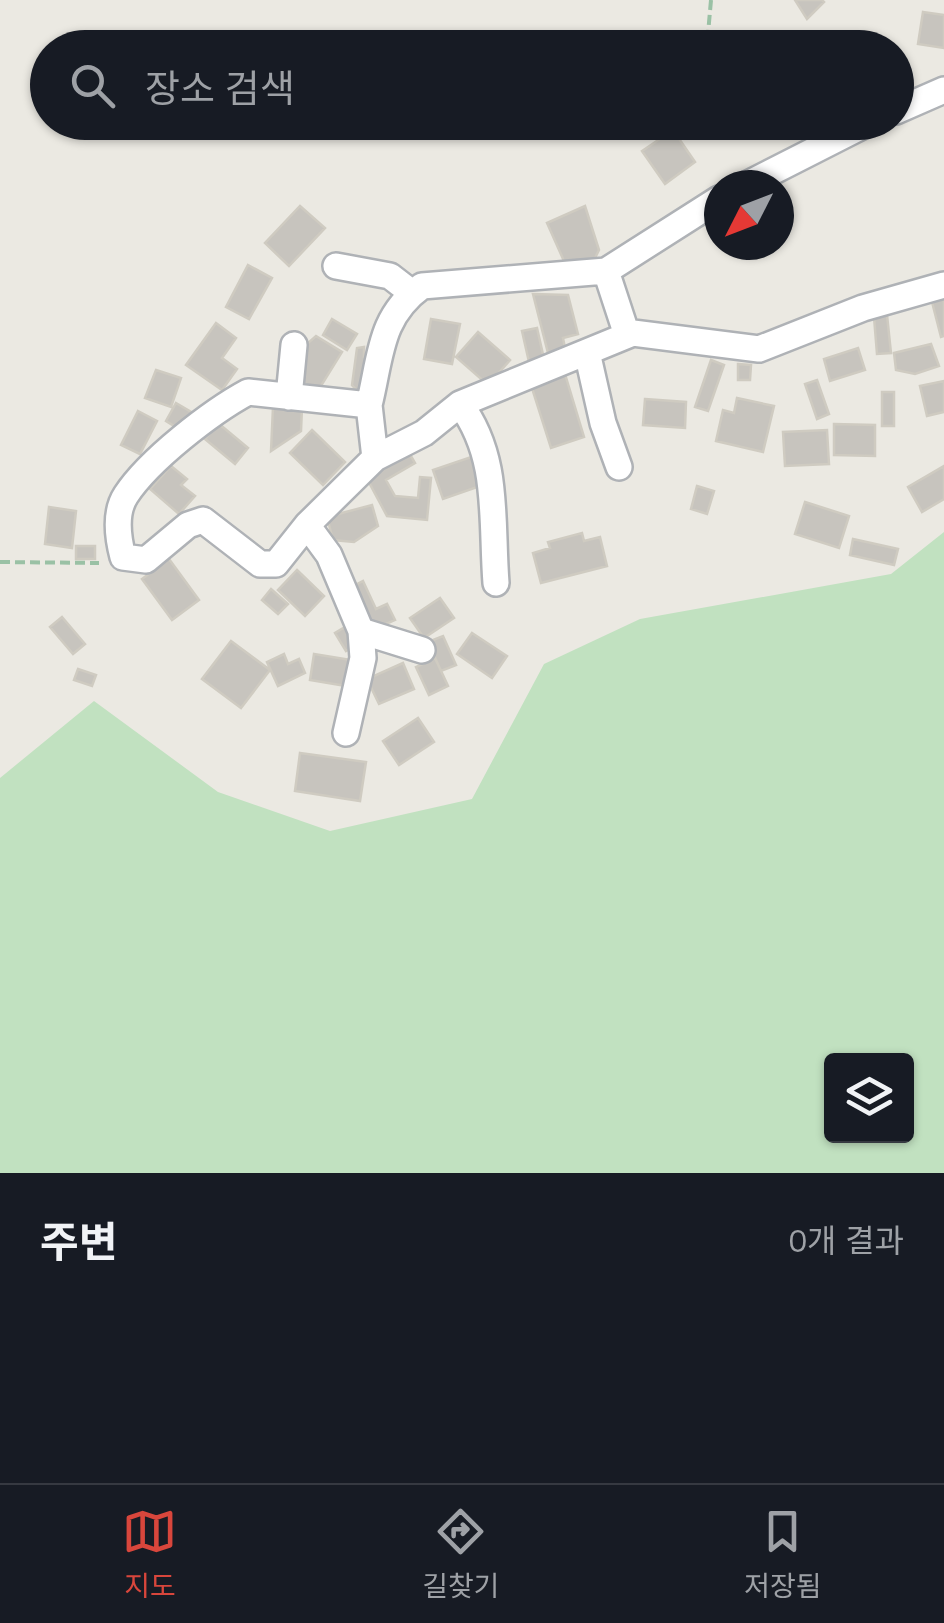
<!DOCTYPE html>
<html lang="ko">
<head>
<meta charset="utf-8">
<style>
  body { margin:0; font-family:Mulish,"Noto Sans KR",sans-serif; background:#20242c; color:#f1f3f6 }
  .controls { position:absolute; right:30px; bottom:30px; display:grid; overflow:hidden; border-radius:10px; box-shadow:0 2px 8px #0004 }
  .controls button { width:90px; height:90px; display:grid; place-items:center; padding:0; border:0; border-bottom:2px solid #363941; background:#171b24; color:#f1f3f6; font:50px sans-serif }
  .compass { position:absolute; left:704px; top:170px; width:90px; height:90px; border-radius:50%; background:#171b24; box-shadow:0 2px 8px #0004; rotate:228deg }
  .list { margin:0; padding:0; list-style:none }
  h2 { display:flex; justify-content:space-between; align-items:center; height:130px; margin:0; padding:0 40px; font-size:42px }
  h2 small { font-size:32px; font-weight:400; color:#9ea1a6 }
  .icon { flex:none; width:55px; height:55px; fill:none; stroke:currentColor; stroke-width:2; stroke-linecap:round; stroke-linejoin:round }
  .map { position:relative; flex:none; width:944px; height:1173px; overflow:hidden }
  .search { position:absolute; background:#171b24; box-shadow:0 2px 8px #0004; left:30px; right:30px; top:30px; height:110px; display:flex; align-items:center; gap:25px; box-sizing:border-box; padding:0 35px; border-radius:55px; color:#9ea1a6; font-size:38px }
  .sheet { height:310px; background:#171b24 }
  nav { display:flex; justify-content:space-around; align-items:center; box-sizing:border-box; height:140px; border-top:2px solid #363941; background:#171b24; font-size:28px; color:#9ea1a6 }
  nav a { display:grid; justify-items:center; gap:5px }
  nav .on { color:#d8463c }
  .map>svg:first-child { display:block }
  .green { fill:#c1e1c0; fill-rule:evenodd }
  .building { fill:#c7c4be; stroke:#cfcbc1; stroke-width:2.5 }
  .lines { fill:none; stroke-linecap:round; stroke-linejoin:round }
  .minor-casing { stroke:#afb2b6; stroke-width:30 }
  .path { stroke:#9ac1a5; stroke-width:4; stroke-dasharray:10 5; stroke-linecap:butt }
  .minor { stroke:#fff; stroke-width:25 }
</style>
</head>
<body>
<div class="map">
<svg width="944" height="1173" viewBox="0 0 944 1173">
  <rect width="100%" height="100%" fill="#ebe9e2"/>
  <path class="green" d="M944 532V1173H0V778L94 701 218 792 330 831 472 799 544 664 640 619 891 574ZM832 1060H906V1136H832Z"/>
  <path class="building" d="M795 0H822L824 2 807 19Z
    M923 12 944 15V48L918 44Z
    M673 130 695 162 665 184 642 151Z
    M300 206 325 228 289 266 265 243Z
    M585 206 599 250 595 258 568 270 547 223Z
    M248 265 272 278 249 319 226 307Z
    M533 294 568 295 578 334 563 338 566 353 549 357Z
    M944 299V336L941 337 932 302Z
    M887 315 891 353 877 354 874 317Z
    M332 319 357 334 347 350 323 335Z
    M431 319 460 324 452 364 424 359Z
    M216 323 236 338 222 358 237 369 222 390 186 365Z
    M537 328 544 359 529 362 522 331Z
    M478 332 510 360 488 385 456 357Z
    M316 336 342 352 316 394 297 391 300 350Z
    M931 344 939 366 915 374 896 370 894 353Z
    M364 347V357L373 355 360 394 352 385 357 348Z
    M858 348 865 370 830 381 824 359Z
    M711 360 724 365 708 411 695 407Z
    M738 364 751 365 750 380H738Z
    M156 370 181 378 171 407 145 398Z
    M565 374 584 437 551 448 531 385Z
    M817 380 829 414 817 419 805 384Z
    M944 381V412L927 416 920 386Z
    M882 392H894V426H882Z
    M737 398 774 406 763 452 716 441 723 410 734 413Z
    M645 399 686 402 685 428 643 425Z
    M176 403 198 416 187 434 166 421Z
    M273 407 302 408 301 431 271 451Z
    M138 411 157 421 140 454 121 445Z
    M218 423 248 448 235 464 205 439Z
    M834 424 875 425V456L834 455Z
    M312 430 345 462 323 485 290 453Z
    M827 430 829 464 785 466 783 432Z
    M408 451 415 463 386 480 395 496 418 498 420 477 431 478 427 520 387 516 365 475Z
    M477 455 486 484 443 499 433 470Z
    M171 466 187 479 181 485 195 496 179 514 150 489Z
    M944 466V499L922 512 908 487Z
    M697 486 714 491 707 514 691 509Z
    M805 502 849 516 839 548 795 534Z
    M372 505 378 526 354 542 333 540 327 517Z
    M49 507 76 511 72 548 45 544Z
    M582 533 584 541 600 537 607 566 541 583 533 553 550 548 548 542Z
    M853 539 898 549 894 565 850 555Z
    M76 546H95V559H76Z
    M169 559 199 600 172 620 142 579Z
    M297 570 324 596 305 616 278 590Z
    M363 581 376 609 387 604 395 620 375 629 348 589Z
    M271 589 288 604 278 614 262 600Z
    M440 598 454 618 424 638 410 618Z
    M62 617 85 644 73 654 50 627Z
    M350 624 360 643 346 651 335 633Z
    M472 633 507 656 492 678 457 654Z
    M443 636 456 665 441 671 428 642Z
    M231 641 270 670 241 708 202 679Z
    M284 654 288 664 299 659 305 673 278 686 267 662Z
    M314 654 357 661 352 687 310 680Z
    M435 658 448 686 429 695 416 667Z
    M403 663 414 689 379 704 367 679Z
    M78 669 96 675 92 686 74 680Z
    M418 718 434 742 399 765 383 741Z
    M300 753 366 762 360 801 295 791Z"/>
  <g class="lines">
    <g class="minor-casing">
      <path id="minor" d="M896 111 944 90
        M746 185 870 122
        M336 266 390 276 412 293
        M606 271 719 199
        M587 352 603 423 619 467
        M289 397 294 345
        M460 404C500 457 491 519 496 583
        M369 405C381 357 379 317 422 286L606 271 627 335
        M307 525 276 564H260L203 520 188 525 146 560 123 557C118 538 114 513 126 495 149 460 211 412 248 392L369 405 375 458
        M361 631 422 650
        M346 733 363 658 361 631 329 555 307 525 375 458 424 433 460 404 633 333 759 349 863 308 944 285"/>
    </g>
    <path class="path" d="M711 0 708 34 726 48
      M0 562 99 563"/>
    <use href="#minor" class="minor"/>
  </g>
</svg>
<div class="controls">
<button><svg class="icon" aria-label="layers" viewBox="0 0 24 24"><path d="M12 4l9 5-9 5-9-5zM3 14l9 5 9-5"/></svg></button>
</div>
<svg class="compass" viewBox="-18 -18 36 36"><path d="M0-13l5 13h-10z" fill="#e53935"/><path d="M0 13l5-13h-10z" fill="#9ea1a6"/></svg>
<div class="search"><svg class="icon" aria-label="search" viewBox="0 0 24 24"><circle cx="10" cy="10" r="6"/><path d="M15 15l6 6"/></svg>장소 검색</div>
</div>
<section class="sheet">
<h2>주변<small>0개 결과</small></h2>
<ul class="list">
</ul>
</section>
<nav>
<a class="on"><svg class="icon" aria-label="map" viewBox="0 0 24 24"><path d="M3 6l6-2 6 2 6-2v14l-6 2-6-2-6 2zM9 4v14M15 6v14"/></svg>지도</a>
<a><svg class="icon" aria-label="directions" viewBox="0 0 24 24"><path d="M12 3l9 9-9 9-9-9zM9 14v-3h6M13 9l2 2-2 2"/></svg>길찾기</a>
<a><svg class="icon" aria-label="saved" viewBox="0 0 24 24"><path d="M7 4h10v16l-5-4-5 4z"/></svg>저장됨</a>
</nav>
</body>
</html>
